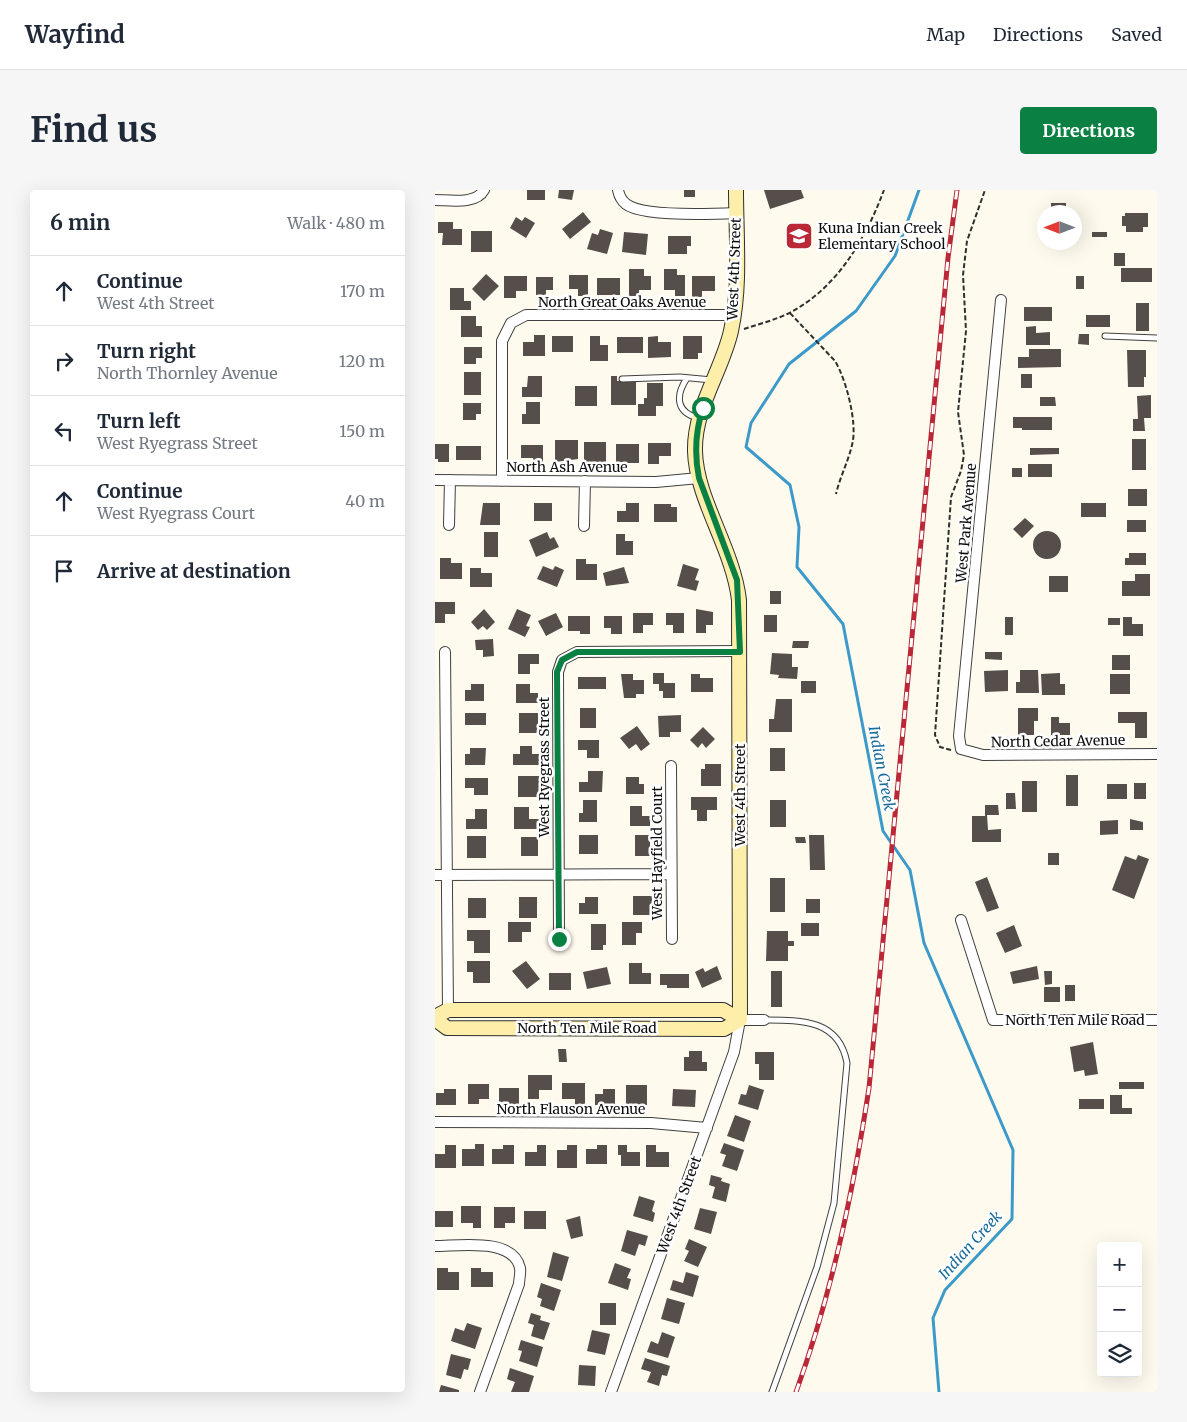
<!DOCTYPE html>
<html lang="en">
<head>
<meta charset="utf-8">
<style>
  body { margin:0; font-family:Merriweather,serif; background:#f6f6f7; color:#1f2937 }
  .controls { position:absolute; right:15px; bottom:15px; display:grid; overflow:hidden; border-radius:5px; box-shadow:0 5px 20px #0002 }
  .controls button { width:45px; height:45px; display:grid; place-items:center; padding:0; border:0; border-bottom:1px solid #e0e1e3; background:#fff; color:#1f2937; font:25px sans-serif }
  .compass { position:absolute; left:602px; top:15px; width:45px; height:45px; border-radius:50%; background:#fff; box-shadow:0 5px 20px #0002; rotate:270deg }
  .stop { position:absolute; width:15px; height:15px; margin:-11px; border:4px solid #0b8043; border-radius:50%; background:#fff }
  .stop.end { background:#0b8043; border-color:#fff; box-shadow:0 1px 5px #0008 }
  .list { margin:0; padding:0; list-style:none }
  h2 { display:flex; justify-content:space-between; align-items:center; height:65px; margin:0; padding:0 20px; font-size:21px }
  h2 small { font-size:16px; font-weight:400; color:#747a83 }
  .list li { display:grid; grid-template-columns:32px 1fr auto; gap:15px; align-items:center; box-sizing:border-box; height:70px; padding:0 20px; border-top:1px solid #e0e1e3 }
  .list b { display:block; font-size:19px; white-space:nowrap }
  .list p { margin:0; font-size:16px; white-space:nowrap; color:#747a83 }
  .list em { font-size:16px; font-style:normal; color:#747a83 }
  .icon { flex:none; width:28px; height:28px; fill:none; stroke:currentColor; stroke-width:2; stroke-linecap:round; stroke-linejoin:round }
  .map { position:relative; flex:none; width:722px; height:1202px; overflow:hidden; border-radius:5px }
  header { display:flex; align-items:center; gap:30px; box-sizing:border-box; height:70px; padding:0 25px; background:#fff; border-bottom:1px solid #e0e1e3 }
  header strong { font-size:24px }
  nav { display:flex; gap:28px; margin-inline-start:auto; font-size:18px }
  .intro { display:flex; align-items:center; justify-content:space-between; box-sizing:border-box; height:120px; padding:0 30px }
  h1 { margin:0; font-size:35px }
  .button { padding:12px 22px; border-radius:5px; background:#0b8043; color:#fff; font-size:18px; font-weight:700 }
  main { display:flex; gap:30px; padding:0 30px }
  aside { flex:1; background:#fff; border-radius:5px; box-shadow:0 5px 20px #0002 }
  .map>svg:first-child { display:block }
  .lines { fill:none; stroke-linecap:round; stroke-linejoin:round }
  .stream { stroke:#3c9aca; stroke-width:3 }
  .building { fill:#564e4a }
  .service-casing { stroke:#404040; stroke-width:7 }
  .minor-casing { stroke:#404040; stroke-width:12 }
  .secondary-casing { stroke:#2f2f2f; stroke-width:16 }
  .path { stroke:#2f2f2f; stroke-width:2; stroke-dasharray:5 2.5; stroke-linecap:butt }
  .service { stroke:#fff; stroke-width:5 }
  .minor { stroke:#fff; stroke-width:10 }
  .secondary { stroke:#fdefaa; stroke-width:14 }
  .rail-casing { stroke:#ba2838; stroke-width:5 }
  .rail { stroke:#fff; stroke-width:3; stroke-dasharray:9; stroke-linecap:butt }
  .route { stroke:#0b8043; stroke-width:6 }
  .labels { text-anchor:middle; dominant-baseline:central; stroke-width:5; stroke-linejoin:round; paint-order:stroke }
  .poi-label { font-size:14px; fill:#0d0d0d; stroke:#fff; text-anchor:start }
  .street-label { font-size:14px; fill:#0d0d0d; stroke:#fff }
  .water-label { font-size:15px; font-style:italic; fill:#196b9c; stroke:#fff }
</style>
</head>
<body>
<header>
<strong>Wayfind</strong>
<nav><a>Map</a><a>Directions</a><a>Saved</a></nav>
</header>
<div class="intro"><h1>Find us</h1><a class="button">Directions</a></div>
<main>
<aside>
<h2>6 min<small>Walk · 480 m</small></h2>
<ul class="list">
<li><svg class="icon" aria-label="ahead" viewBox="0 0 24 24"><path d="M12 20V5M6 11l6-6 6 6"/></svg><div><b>Continue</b><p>West 4th Street</p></div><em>170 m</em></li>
<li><svg class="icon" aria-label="right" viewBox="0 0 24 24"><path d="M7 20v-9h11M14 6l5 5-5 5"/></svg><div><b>Turn right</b><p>North Thornley Avenue</p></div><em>120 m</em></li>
<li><svg class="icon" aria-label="left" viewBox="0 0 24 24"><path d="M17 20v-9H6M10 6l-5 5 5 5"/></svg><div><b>Turn left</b><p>West Ryegrass Street</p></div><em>150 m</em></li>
<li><svg class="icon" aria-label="ahead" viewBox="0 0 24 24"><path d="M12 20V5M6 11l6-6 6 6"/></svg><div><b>Continue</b><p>West Ryegrass Court</p></div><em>40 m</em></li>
<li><svg class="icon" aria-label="arrive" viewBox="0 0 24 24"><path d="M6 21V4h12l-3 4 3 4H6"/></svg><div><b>Arrive at destination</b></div></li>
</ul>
</aside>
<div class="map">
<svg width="722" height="1202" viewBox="0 0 722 1202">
  <rect width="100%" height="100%" fill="#fffaee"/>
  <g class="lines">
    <path class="stream" d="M484 0 460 66 421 121 354 174 316 233 311 257 355 295 364 337 362 377 408 434 448 641 475 680 489 753 578 960 577 1029 510 1100 498 1128 504 1202"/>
  </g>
  <path class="building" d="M92 0H110V10H92Z
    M124 0H139L137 10 123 8Z
    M249 0H260V7H249Z
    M329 0H366L369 8 335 19Z
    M616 13H631V22H620V20H616Z
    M148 22 156 32 135 49 127 39Z
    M690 23H713V37H708V42H691V36H687V26H690Z
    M81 27 87 31 90 27 100 33 91 48 75 38Z
    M3 32H18V39H27V55H7L8 43H3Z
    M165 39 178 43 172 64 152 59 157 43 163 45Z
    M36 41H57V62H36Z
    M189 42 213 44 211 65 187 62Z
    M657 42H672V47H657Z
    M233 46H256V56H252V64H233Z
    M679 63H690V76H679Z
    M686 78H717V92H686Z
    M194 79H209V86H216V100H204V106H194Z
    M229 79H242V85H250V106H240V100H229Z
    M51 84 64 96 49 111 37 99Z
    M134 85H153V106H143V99H134Z
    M69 86H92V101H81V108H69Z
    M257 86H280V101H267V107H257Z
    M641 86H649V99H641Z
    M101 87H118V100H111V105H101Z
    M162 88H185V105H162Z
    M15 98H29V111H36V120H15Z
    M701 113H714V141H701Z
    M589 117H617V131H589Z
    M651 125H675V137H651Z
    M26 126H41V136H47V147H26Z
    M601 136V143L615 142V155H591V137Z
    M644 144H654V155L643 154Z
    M99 145H110V166H88V152H99Z
    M117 146H138V162H117Z
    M155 146H165V155H173V171H155Z
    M223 146V152H236V167L213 168V147Z
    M248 146H267V163H263V169H248Z
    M182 147H208V163H182Z
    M29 157H47V168H41V174H29Z
    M594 159H626V177L583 178V167H594Z
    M692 160H711V187H709V197H693Z
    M29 182H46V205H29Z
    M586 184H597V198H586Z
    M93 186H107V207H87V197H92Z
    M176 186H182V191H201V215H176Z
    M212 193H228V216H221V226H203V214H209V208H212Z
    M140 196H162V216H140Z
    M716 205V228H709L710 241H698V229H703L702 206Z
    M605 207H620L621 216H605Z
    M91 212H105V234H87V224H91Z
    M28 213H46V224H41V230H28Z
    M578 227H617V240H587V238H578Z
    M697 249H711V280H697Z
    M120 250H143V269L120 272Z
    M149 252H171V272H149Z
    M213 253H236V266H224V274H213Z
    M0 254H14V272H3V269H0Z
    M181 254H204V273H181Z
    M86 255H108V273H98V268H86Z
    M21 256H46V270H21Z
    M595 258H624V264L595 265Z
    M593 274H617V287H593Z
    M577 278H587V287H577Z
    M693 299H712V316H693Z
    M48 313H65V335H45Z
    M99 313H117V331H99Z
    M191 313H204V332H182V321H191Z
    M646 313H671V327H646Z
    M219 314H236V317H242V332H219Z
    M590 328 599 336 587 348 578 339Z
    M692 330H711V342H692Z
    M598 355a14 14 0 1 1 28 0a14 14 0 1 1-28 0Z
    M49 342H63V367H49Z
    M112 342 115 349 119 347 124 357 101 367 94 350Z
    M181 344H190V351H198V365H181Z
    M694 363H711V375H690V368H694Z
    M5 368H16V373H27V389H5Z
    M141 369H151V374H162V390H141Z
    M248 374 264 379 260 390 264 391 261 401 242 396Z
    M108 376 118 380 120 376 129 380 122 397 102 389Z
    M189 377 194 393 171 396 168 383Z
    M35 378H46V383H57V397H35Z
    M700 384H715V406H687V391H700Z
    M614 386H633V402H614Z
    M335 401H346V414H335Z
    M0 412H20V424H10V433H0Z
    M49 419 60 432 52 440 48 436 43 440 36 432Z
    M82 419 96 425 91 436 95 437 90 447 73 439Z
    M261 419 278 422V435H271V443H261Z
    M121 423 128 437 111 446 103 431Z
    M198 423H218V435H208V443H198Z
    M231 423H249V443H238V435H231Z
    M329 425H342V442H329Z
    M133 426H155V444H145V441H133Z
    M169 426H187V444H176V438H169Z
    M570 427H578V445H570Z
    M688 427H697V434H708V446H688Z
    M673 428H685V435H673Z
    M58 449 59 466 48 467V460H41L40 450Z
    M358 451H374L373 458H357Z
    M550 462H567V470L550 469Z
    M337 463 357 464V477H363L362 489 343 488 344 485 335 484Z
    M83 464H104V474H95V484H83Z
    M677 465H695V480H677Z
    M573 480V501L550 502 549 481Z
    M585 480H603L604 503H581V492H585Z
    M218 483H229V493H240V508H228V501H224V494H218Z
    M625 483V494H630V505H607L606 484Z
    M186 484H198V490H209V504H201V508H189Z
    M256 484H265V488H278V502H256Z
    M675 484H695V504H675Z
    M143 487H171V499H143Z
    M366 491H381V503H366Z
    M36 494H49V511H30V500H36Z
    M81 494H95V503H103V513H81Z
    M341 509H357V542H334V529H339Z
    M145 518H161V538H145Z
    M583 518H603V531H599V545H583Z
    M683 522H712V548H700V533H683Z
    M30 523H51V535H30Z
    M84 523H103V543H84Z
    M246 525V542H235V547H224L223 526Z
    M616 527H624V533H635V545H616Z
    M202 536 215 554 206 561 201 554 194 559 185 548Z
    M268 537 280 549 271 558 267 553 263 558 255 550Z
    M143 550H164V568H152V560H143Z
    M85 556H97V564H104V575H78V564H85Z
    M35 558H51L50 575H30V564H35Z
    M335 558H350V581H335Z
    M270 574H286V596H266V579H270Z
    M153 581H168L167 602H144V592H153Z
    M631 585H643V616H631Z
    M83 586H104V607H83Z
    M191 587H204V594H209V604H191Z
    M30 588H53V605H39V598H30Z
    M587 591H602V622H587Z
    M699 593H711V609H699Z
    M672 594H692V609H672Z
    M571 603H580L581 619H571Z
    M256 607H282V620H272V631H262V620H256Z
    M148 610H162V632H144V623H148Z
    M335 610H351V637H335Z
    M550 615H563L564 625H552L553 640 566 639V652H537V626H550Z
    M195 616H207V626H215V636H195Z
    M79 617H94V629H104V639H79Z
    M40 619H52V639H31V629H40Z
    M695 629 708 632V640H695Z
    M683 630V644L665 645V631Z
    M144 645H163V664H144Z
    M200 645H215V666H200Z
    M374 645H389L390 680H375Z
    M32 646H51V668H32Z
    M86 647H103V666H86Z
    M360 647H370L371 653H361Z
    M613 663H624V675H613Z
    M703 665 714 669 699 709 677 700 690 666 701 670Z
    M552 687 564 718 552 722 540 692Z
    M335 688H350V722H335Z
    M198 706H217V725H198Z
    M84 707H102V728H84Z
    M150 707H163V724H144V713H150Z
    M33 708H51V728H33Z
    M371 709H385V723H371Z
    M73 732H96V742H87V752H73Z
    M187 732H207V743H201V755H187Z
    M366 733H384V746H366Z
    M156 734H171V755H168V760H156Z
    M579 735 587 756 570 763 561 743Z
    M32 740H55V763H39V751H32Z
    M332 741H353V751H359V756H353V771H331Z
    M32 771H55V793H38V782H32Z
    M91 771 105 789 92 799 77 781Z
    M194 773H207V783H216V794H194Z
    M282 776 287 789 267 798 260 782 268 778 270 782Z
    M602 776 604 789 578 794 575 782Z
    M172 777 176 794 152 799 148 782Z
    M336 781H347V817H336Z
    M609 781H617V794L610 795Z
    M114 783H136V800H114Z
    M225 784H254V798H232V795H225Z
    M630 795H640V811H630Z
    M609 797H625V812H609Z
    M658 852 663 884 650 886 649 880 639 882 635 857Z
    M123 859H131L132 872H124Z
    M254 861H267V872H272V881H249V867H254Z
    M320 862H339V890H324V874H320Z
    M93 885H117V900H104V909H93Z
    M684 892H709V899H684Z
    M127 893H150V915H140V909H127Z
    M33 894H54V909H44V914H33Z
    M191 895H212V915H191Z
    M314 895 329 900 323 920 303 914 306 904 311 905Z
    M64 898H84V915H64Z
    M9 899H21V915H1V903H9Z
    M168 899H180V915H160V904H168Z
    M238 899 261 900 260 917 237 916Z
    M675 905H687V918H697V924H675Z
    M644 909H669V919H644Z
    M300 925 316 931 309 952 292 946Z
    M289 953 309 960 302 981 287 976 291 965 285 963Z
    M40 954H49V976H27V959H40Z
    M10 955H21V978H0V964H10Z
    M68 955H79V974H57V959H68Z
    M102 955H111V976H90V962H102Z
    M132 955H142V978H122V960H132Z
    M162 955H172V974H151V959H162Z
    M183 955H192V962H205V976H186V965H183Z
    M211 955H221V962H234V977H211Z
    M276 985 287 988 286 991 295 994 291 1012 277 1008 280 997 274 995Z
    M204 1006 220 1011 217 1021 220 1023 218 1032 198 1026Z
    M26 1016H46V1038H38V1033H26Z
    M59 1017H80V1033H70V1038H59Z
    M265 1018 282 1022 276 1044 259 1039Z
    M0 1021H18V1037H0Z
    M89 1021H111V1039H89Z
    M145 1026 148 1046 136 1049 131 1030Z
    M192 1040 213 1046 210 1056 204 1054 200 1066 186 1061Z
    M254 1049 272 1057 263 1077 249 1071 254 1061 250 1059Z
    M118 1062 134 1067 127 1091 112 1087Z
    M180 1073 196 1079 192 1088 196 1089 193 1100 173 1093Z
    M2 1078H13V1082H24V1100H2Z
    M36 1078H46V1082H58V1097H36Z
    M251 1082 264 1086 258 1107 235 1100 238 1090 248 1093Z
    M106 1093 126 1100 119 1121 105 1116 107 1109 102 1107Z
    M232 1108 250 1113 244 1134 226 1129Z
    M165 1113H181V1135H165Z
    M96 1123 106 1126 105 1130 115 1133 109 1150 96 1146 99 1135 93 1133Z
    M32 1133 47 1138 40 1159 16 1151 20 1138 29 1141Z
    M157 1140 175 1144 170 1165 152 1161Z
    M227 1142 240 1147 233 1168 212 1162 216 1151 223 1154Z
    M86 1150 108 1157 102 1177 84 1171 87 1161 83 1160Z
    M16 1164 36 1169 33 1180 29 1179 26 1189 11 1185Z
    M210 1168 235 1176 232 1186 227 1185 224 1196 212 1192 216 1182 206 1179Z
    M144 1175 161 1176 160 1196 143 1195Z
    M75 1178 99 1186 94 1202H76L80 1192 72 1189Z
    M6 1195 24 1200V1202H4Z"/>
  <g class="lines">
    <g class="service-casing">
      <path id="service" d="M670 146 722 148
        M252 188C240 206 241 223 264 228
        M187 189 245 187 277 190
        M329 830C366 830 404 829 412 873L399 1013 382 1077 337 1202"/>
    </g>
    <g class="minor-casing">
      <path id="minor" d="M183 0C184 5 186 10 191 14 207 27 278 24 301 23
        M0 10C14 10 41 15 49 0
        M566 110 524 546 526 559 548 565 722 564
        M0 290 221 292 264 288
        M67 291V151L76 133 91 125H299
        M14 335 15 290
        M149 336 150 291
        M10 462 13 820
        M236 576 237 749
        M0 685 236 684
        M526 730 558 830H722
        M124 749 123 482 127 470 142 462 305 461
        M0 932 216 933 272 938
        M0 1056C24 1056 78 1047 85 1078 86 1083 84 1089 84 1094L45 1202
        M176 1202 299 862 305 830H329"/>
    </g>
    <g class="secondary-casing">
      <path id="secondary" d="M301 0C301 46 306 95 296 141 287 181 259 218 260 261 261 309 298 358 304 410L305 830
        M0 827 13 820H288L305 830
        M0 829 12 838 289 839 305 830"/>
    </g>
    <path class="path" d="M355 123 400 171C411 189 423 234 417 255 413 272 405 287 401 304
      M309 139C324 134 341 130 356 122 403 97 431 48 449 0
      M516 560 505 557 500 545 516 307 526 281 529 265 523 222 531 141 528 85 532 51 550 0"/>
    <use href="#service" class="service"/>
    <use href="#minor" class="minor"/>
    <use href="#secondary" class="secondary"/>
    <g class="rail-casing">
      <path id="rail" d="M361 1202C397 1103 418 1002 434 898L513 68 522 0"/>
    </g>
    <use href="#rail" class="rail"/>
  </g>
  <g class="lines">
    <path class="route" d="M124 749 122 482 127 470 142 462H305L302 390 264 288C259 263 260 242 268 218"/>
  </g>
  <defs>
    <g id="school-square" transform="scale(1.4375)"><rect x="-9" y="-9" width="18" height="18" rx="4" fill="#ba2838" stroke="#fff"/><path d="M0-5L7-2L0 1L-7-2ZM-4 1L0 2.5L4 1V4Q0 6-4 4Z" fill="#fff"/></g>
  </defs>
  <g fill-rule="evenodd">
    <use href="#school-square" x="364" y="46"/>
  </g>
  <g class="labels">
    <g class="poi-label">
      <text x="383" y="38">Kuna Indian Creek<tspan x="383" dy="16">Elementary School</tspan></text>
    </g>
    <g class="street-label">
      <text transform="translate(299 79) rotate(-88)">West 4th Street</text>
      <text x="187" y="112">North Great Oaks Avenue</text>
      <text x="132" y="277">North Ash Avenue</text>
      <text transform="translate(531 333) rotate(-85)">West Park Avenue</text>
      <text transform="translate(623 551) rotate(-1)">North Cedar Avenue</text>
      <text transform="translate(109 577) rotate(-90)">West Ryegrass Street</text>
      <text transform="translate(305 605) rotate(-90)">West 4th Street</text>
      <text transform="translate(222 663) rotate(-90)">West Hayfield Court</text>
      <text x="640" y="830">North Ten Mile Road</text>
      <text x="152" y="838">North Ten Mile Road</text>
      <text x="136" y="919">North Flauson Avenue</text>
      <text transform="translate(244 1015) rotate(-70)">West 4th Street</text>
    </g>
    <g class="water-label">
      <text transform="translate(447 578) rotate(79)">Indian Creek</text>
      <text transform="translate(535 1055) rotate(-48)">Indian Creek</text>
    </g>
  </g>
</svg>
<div class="controls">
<button>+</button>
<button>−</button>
<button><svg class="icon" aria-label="layers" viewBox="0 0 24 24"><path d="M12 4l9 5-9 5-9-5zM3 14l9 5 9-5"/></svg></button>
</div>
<svg class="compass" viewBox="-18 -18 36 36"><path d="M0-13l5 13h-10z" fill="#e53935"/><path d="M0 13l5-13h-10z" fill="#747a83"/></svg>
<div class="stop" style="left:268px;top:218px"></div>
<div class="stop end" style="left:124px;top:749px"></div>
</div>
</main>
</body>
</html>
